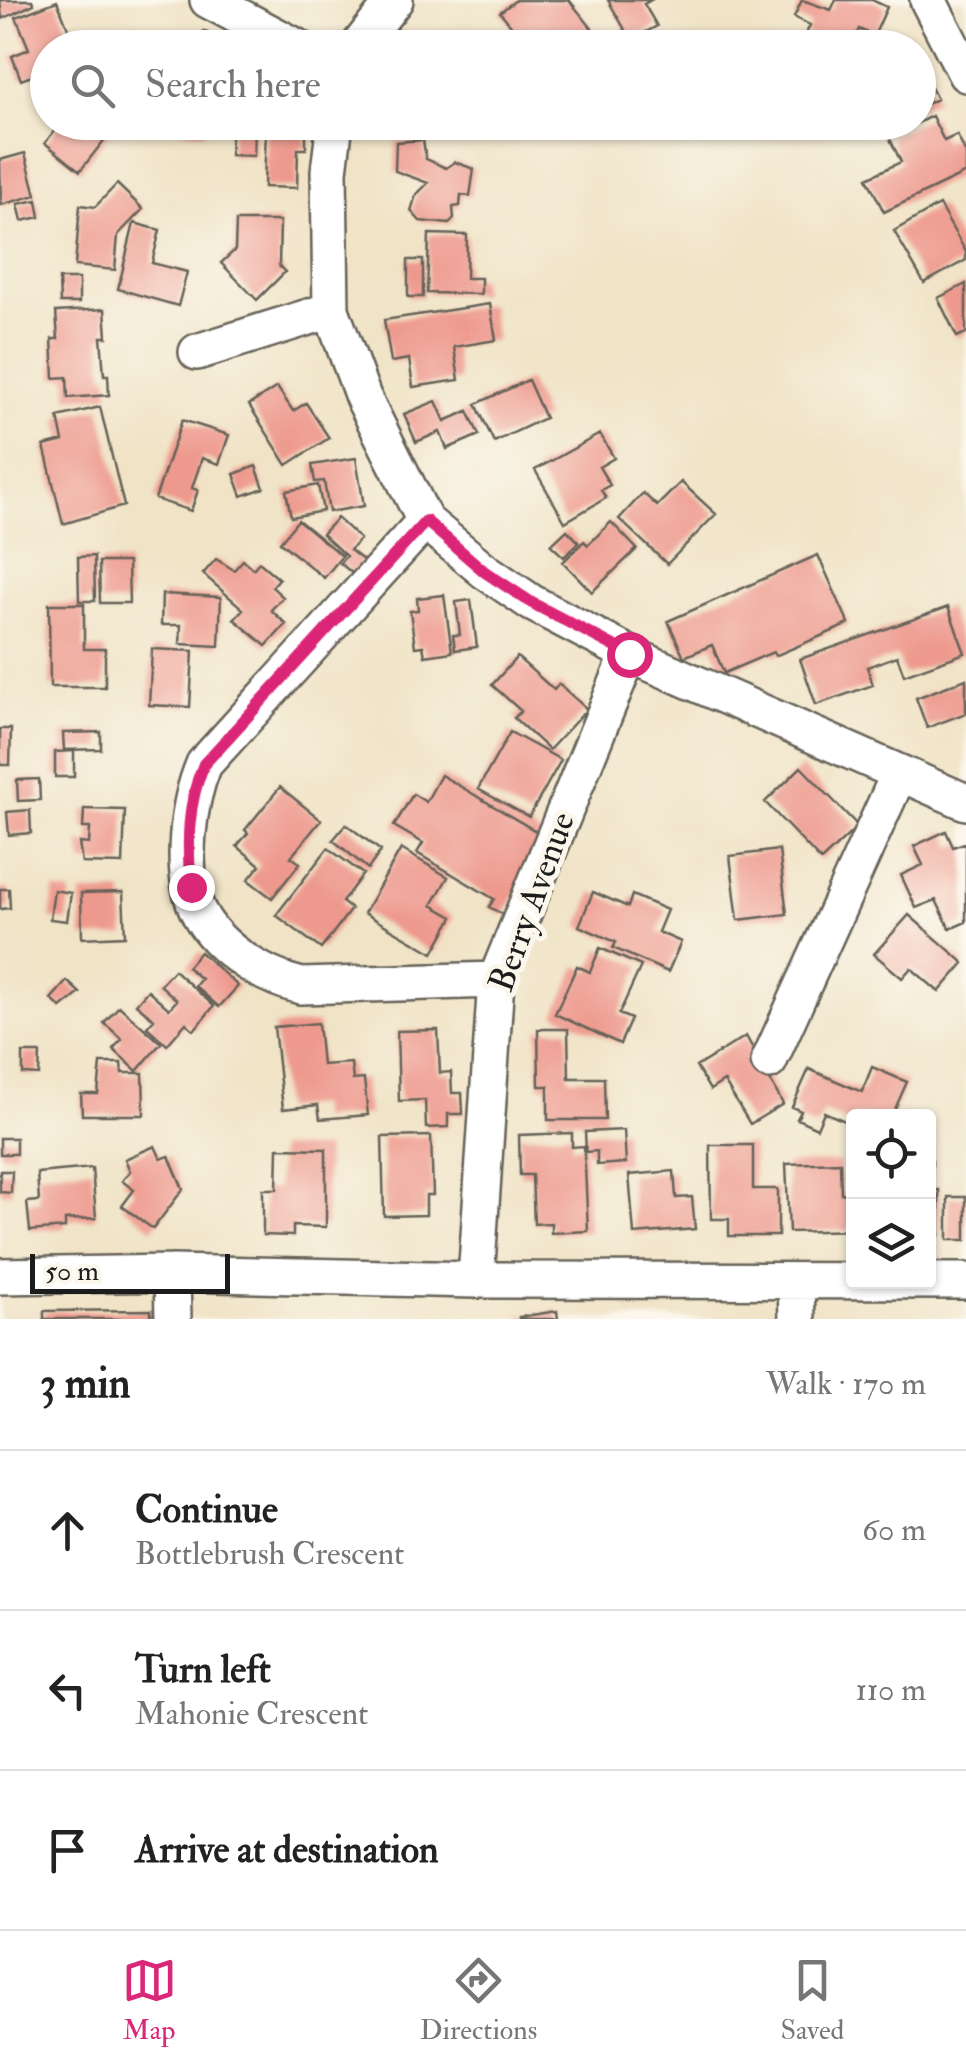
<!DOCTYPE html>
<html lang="en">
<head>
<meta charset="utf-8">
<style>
  body { margin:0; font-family:"IM FELL Double Pica",serif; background:#f6f6f6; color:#222 }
  .controls { position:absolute; right:30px; bottom:30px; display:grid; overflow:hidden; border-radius:10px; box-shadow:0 2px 8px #0004 }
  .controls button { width:90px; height:90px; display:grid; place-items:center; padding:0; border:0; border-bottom:2px solid #e0e0e0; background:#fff; color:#222; font:50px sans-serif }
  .scale { position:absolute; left:30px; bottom:25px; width:200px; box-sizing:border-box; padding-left:10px; border:5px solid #1c1c1c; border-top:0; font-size:28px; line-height:35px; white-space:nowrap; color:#1c1c1c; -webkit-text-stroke:8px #fbf7ec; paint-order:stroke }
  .stop { position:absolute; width:30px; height:30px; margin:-22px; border:8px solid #db2777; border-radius:50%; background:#fff }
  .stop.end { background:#db2777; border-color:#fff; box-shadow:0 2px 10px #0008 }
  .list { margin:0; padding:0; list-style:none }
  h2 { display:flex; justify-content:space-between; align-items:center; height:130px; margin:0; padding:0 40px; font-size:42px }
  h2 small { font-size:32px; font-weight:400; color:#767676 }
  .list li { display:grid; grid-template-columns:65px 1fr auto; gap:30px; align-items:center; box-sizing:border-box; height:160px; padding:0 40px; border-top:2px solid #e0e0e0 }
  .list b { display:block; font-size:38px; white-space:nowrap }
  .list p { margin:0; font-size:32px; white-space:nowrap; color:#767676 }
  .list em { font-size:32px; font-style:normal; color:#767676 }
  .icon { flex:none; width:55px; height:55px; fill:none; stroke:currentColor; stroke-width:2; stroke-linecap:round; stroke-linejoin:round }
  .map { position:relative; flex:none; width:966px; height:1319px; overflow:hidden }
  .search { position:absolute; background:#fff; box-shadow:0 2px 8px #0004; left:30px; right:30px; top:30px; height:110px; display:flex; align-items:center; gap:25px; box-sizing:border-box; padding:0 35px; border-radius:55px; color:#767676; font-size:38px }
  .sheet { height:610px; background:#fff }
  nav { display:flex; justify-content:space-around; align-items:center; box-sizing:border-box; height:140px; border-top:2px solid #e0e0e0; background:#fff; font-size:28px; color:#767676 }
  nav a { display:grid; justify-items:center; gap:5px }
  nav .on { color:#db2777 }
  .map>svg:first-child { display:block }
  .building { fill:#ee998d }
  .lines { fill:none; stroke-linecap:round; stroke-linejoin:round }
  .minor-casing { stroke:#666258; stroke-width:40 }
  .minor { stroke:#fff; stroke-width:35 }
  .route { stroke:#db2777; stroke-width:12 }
  .labels { text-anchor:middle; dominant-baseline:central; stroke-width:10; stroke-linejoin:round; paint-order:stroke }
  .street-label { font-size:35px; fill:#1c1c1c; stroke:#fbf7ec }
</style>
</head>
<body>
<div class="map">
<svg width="966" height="1319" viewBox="0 0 966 1319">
  <rect width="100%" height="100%" fill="#fbf7ec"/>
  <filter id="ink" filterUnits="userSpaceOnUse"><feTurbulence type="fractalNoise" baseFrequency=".01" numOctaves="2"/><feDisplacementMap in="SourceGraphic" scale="20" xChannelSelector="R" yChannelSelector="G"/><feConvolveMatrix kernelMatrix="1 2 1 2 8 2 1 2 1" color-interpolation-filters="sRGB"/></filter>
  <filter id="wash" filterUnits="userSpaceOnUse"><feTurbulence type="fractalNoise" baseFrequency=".0048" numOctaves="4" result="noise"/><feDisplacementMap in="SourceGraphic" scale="40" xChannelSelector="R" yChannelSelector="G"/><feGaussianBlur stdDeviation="2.25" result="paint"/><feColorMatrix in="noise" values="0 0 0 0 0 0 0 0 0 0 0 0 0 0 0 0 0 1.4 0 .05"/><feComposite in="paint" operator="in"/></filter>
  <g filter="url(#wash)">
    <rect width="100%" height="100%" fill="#f0e3c6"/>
    <g id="blocks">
      <path class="building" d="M0 0H32L34 4 2 19Z
        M516 0H569L603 42 595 48H530L500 12Z
        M608 0H651L644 4 657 26 631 40Z
        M802 0 831 10 836 0H872L887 7 874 36 859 29 851 48H814L818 40 806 34 810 25 794 17Z
        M57 1 76 48H48V70L21 80 12 56 29 49 16 17Z
        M127 31 163 35 162 48H105L106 37 127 39Z
        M204 31 237 48H196Z
        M918 63 937 99 918 108Z
        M932 116 944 141 957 135 966 154V173L884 212 867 178 901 162 889 137Z
        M61 122H105L113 129 80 171 45 143Z
        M178 122H206L204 133 177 129Z
        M232 122 255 124 254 156 230 155Z
        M266 128 306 129V149H298L297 188 264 187Z
        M423 140 426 159 446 168 455 162 474 169 470 196 461 195 460 206 453 207 454 219 449 224 420 221 411 211 416 195 428 183 395 171 396 142Z
        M25 153 36 195 1 205 0 160Z
        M117 184 143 209 118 235 115 270 75 266 80 205 95 207Z
        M37 200 40 217 22 221 18 204Z
        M939 205 966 252V260L924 283 894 231Z
        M236 221H280L279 266 285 272 257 300 221 263 235 250Z
        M134 223 160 230 152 263 187 272 178 306 118 289Z
        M429 234 467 235 466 278H481V294L427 293Z
        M408 260H423V297H408Z
        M59 279H79V303H60Z
        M966 284V333L957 337 938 298Z
        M490 304 496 340 454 347 459 380 413 387 409 359 391 362 384 320Z
        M105 309 107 337H101L104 375H108L109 395 68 398 67 377 54 378 52 339H58L56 312Z
        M528 380 545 418 494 442 476 404Z
        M277 387 293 411 306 403 329 438 287 465 249 405Z
        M436 401 445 421 468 411 479 435 447 449 440 432 416 442 404 414Z
        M100 407 124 506 63 524 44 446 63 441 58 417Z
        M182 420 229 435 219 464 202 458 192 488 198 490 191 511 155 499Z
        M600 434 614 458 599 467 610 485 601 490 606 498 565 522 535 470Z
        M356 458 364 506 329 512 324 481 315 482 312 465Z
        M256 466 264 488 242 496 234 474Z
        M681 482 716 514 667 564 619 519 643 493 657 506Z
        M318 485 323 511 291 517 286 491Z
        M337 518 360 539 350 550 364 561 353 574 340 563 346 556 322 534Z
        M298 520 342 556 324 578 280 542Z
        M611 522 637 549 592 592 563 562 584 541 588 545Z
        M567 530 579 542 564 557 551 545Z
        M818 555 849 624 775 656 773 652 724 673 712 645 684 657 668 621Z
        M94 556 95 601H79L78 557Z
        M216 559 234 570 243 560 253 569 259 562 279 579 272 587 283 597 271 610 286 624 266 646 234 619 243 609 203 574Z
        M99 562H128L129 603H100Z
        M162 594 221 597 219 646 180 644 181 625H161Z
        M444 595 452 652 425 656 423 646 415 647 410 611 418 610 417 598Z
        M471 600 477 647 455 650 453 635H460L456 602Z
        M49 604H84V649H105V687H50Z
        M948 607 965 653 904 675 897 656 867 667 873 685 816 705 800 659Z
        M152 649 193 651 190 707 149 705Z
        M517 657 554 690 559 684 587 709 549 750 514 718 521 711 492 685Z
        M966 679V713L927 728 916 698Z
        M0 729H11L10 765H0Z
        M101 732V749L64 750 63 733Z
        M510 732 561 760 529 817 478 789Z
        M74 751V777H55V752Z
        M801 767 858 826 821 861 765 802Z
        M441 775 549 839 504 915 489 907 494 899 417 853 423 843 394 826 413 794 426 802Z
        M39 779 40 800 18 801 17 780Z
        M280 787 321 820 291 857 300 863 272 898 248 880 260 865 237 846 248 833 245 830Z
        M84 809 125 810 123 864 82 863 79 843 89 844 90 828H83Z
        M30 810 31 833 9 835 7 812Z
        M346 824 381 851 368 869 333 840Z
        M946 831 953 847 964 843 966 847V922L950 929 936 900 916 908 901 875 923 865 914 846Z
        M328 848 363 874 342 902 351 909 321 949 276 915Z
        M401 849 448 877 432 905 453 917 433 953 364 913Z
        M779 850 787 914 738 920 730 856Z
        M0 889H9L10 908 0 909Z
        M54 890 71 893 67 921 50 919Z
        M123 892 125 936 82 938 81 893Z
        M593 892 628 907 632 895 667 910 658 932 681 942 668 972 613 948 616 942 579 926Z
        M909 915 964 963 939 992 911 968 902 978 874 954Z
        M600 948 641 966 619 1014 631 1019 620 1044 555 1014 577 966 590 972Z
        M200 952 238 986 219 1007 195 986 201 979 187 967Z
        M174 970 214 1006 194 1030 186 1023 167 1045 147 1027 154 1019 136 1004 148 990 169 1009 177 1000 160 985Z
        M67 981 80 993 61 1008 51 999Z
        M119 1006 161 1043 137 1071 113 1049 122 1039 104 1023Z
        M318 1023 322 1065 351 1063 353 1080 364 1079 368 1115 320 1119 318 1105 283 1109 274 1027Z
        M538 1029H568L569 1078H604L605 1120H548V1086H539Z
        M438 1030 440 1073 451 1072 452 1093H462L463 1114H448V1127L426 1128 425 1100 399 1101 397 1031Z
        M746 1036 783 1104 750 1124 724 1081 710 1090 696 1067Z
        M23 1053H40L39 1075 23 1074Z
        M101 1063H121L122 1073H143L144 1115H82L81 1094H98Z
        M872 1067 907 1082 892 1116H854V1125L824 1112 817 1128 797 1119 801 1111 792 1107 809 1069 862 1092Z
        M624 1130 626 1163 597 1165V1151L586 1152 585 1132Z
        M572 1133V1147L584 1146 588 1231 551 1233V1223L534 1224 532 1175H520L519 1135Z
        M431 1136 433 1195H426V1215L384 1216 382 1137Z
        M0 1138H16V1154H0Z
        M710 1145H753V1189H778V1236H729V1219H711Z
        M155 1146 161 1159 169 1156 183 1189 153 1229 122 1206 134 1190 122 1181 130 1171 125 1159Z
        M278 1148 326 1149V1227L293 1226V1236L263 1235V1189H277Z
        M928 1160H932V1190H939V1235H928Z
        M840 1162 841 1193 854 1196V1230L789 1232 786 1164Z
        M92 1168 96 1218 65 1220V1228L30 1231 27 1202 39 1201 37 1173Z
        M0 1171H12L11 1193 0 1192Z
        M674 1171 676 1198 692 1197 695 1229 634 1234 629 1175Z
        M948 1197H966V1240H948Z
        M151 1310V1319H44V1311Z
        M557 1311 558 1319H519V1317Z"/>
    </g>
  </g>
  <g filter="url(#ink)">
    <use href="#blocks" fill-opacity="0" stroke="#666258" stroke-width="2.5"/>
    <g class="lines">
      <g class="minor-casing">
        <path id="minor" d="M208 0 299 48
          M928 0 966 74
          M357 48 395 0
          M335 122 329 171 331 310 363 397 425 521 485 571 532 603 629 654 966 802
          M197 352 331 310
          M425 521 204 764C188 802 179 870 197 909 215 947 261 976 301 986L496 980
          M769 1061 899 774
          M172 1273 173 1319
          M0 1276 172 1273 476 1280 966 1281
          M476 1280 496 980 629 654
          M796 1282 797 1319"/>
      </g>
      <use href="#minor" class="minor"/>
    </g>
  </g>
  <g class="lines" filter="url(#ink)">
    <path class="route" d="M191 887C187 844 187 803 204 764L426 521 485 572 532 603 629 654"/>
  </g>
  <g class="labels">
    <g class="street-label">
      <text transform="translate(532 902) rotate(-70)">Berry Avenue</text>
    </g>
  </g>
</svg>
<div class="controls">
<button><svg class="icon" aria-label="locate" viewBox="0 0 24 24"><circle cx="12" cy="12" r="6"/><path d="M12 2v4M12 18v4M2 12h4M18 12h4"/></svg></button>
<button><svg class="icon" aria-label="layers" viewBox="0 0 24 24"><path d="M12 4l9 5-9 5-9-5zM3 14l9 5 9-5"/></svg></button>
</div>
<div class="scale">50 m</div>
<div class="stop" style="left:629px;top:654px"></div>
<div class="stop end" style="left:191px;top:887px"></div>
<div class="search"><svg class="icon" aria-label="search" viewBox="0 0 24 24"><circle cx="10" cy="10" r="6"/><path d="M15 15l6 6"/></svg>Search here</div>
</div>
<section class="sheet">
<h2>3 min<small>Walk · 170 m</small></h2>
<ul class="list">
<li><svg class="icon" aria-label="ahead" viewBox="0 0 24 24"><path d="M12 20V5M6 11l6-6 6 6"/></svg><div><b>Continue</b><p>Bottlebrush Crescent</p></div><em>60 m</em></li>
<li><svg class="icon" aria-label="left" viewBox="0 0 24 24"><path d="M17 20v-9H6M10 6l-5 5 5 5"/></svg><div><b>Turn left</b><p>Mahonie Crescent</p></div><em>110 m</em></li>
<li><svg class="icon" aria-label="arrive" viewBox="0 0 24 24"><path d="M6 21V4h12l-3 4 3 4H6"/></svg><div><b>Arrive at destination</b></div></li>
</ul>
</section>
<nav>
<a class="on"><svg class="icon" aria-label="map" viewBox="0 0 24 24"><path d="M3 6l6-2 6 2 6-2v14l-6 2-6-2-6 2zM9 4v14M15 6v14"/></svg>Map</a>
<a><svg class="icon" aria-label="directions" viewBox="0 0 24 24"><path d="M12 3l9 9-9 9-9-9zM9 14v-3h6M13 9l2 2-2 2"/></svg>Directions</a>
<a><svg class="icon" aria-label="saved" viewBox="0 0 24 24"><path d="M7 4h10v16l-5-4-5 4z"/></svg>Saved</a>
</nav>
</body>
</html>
